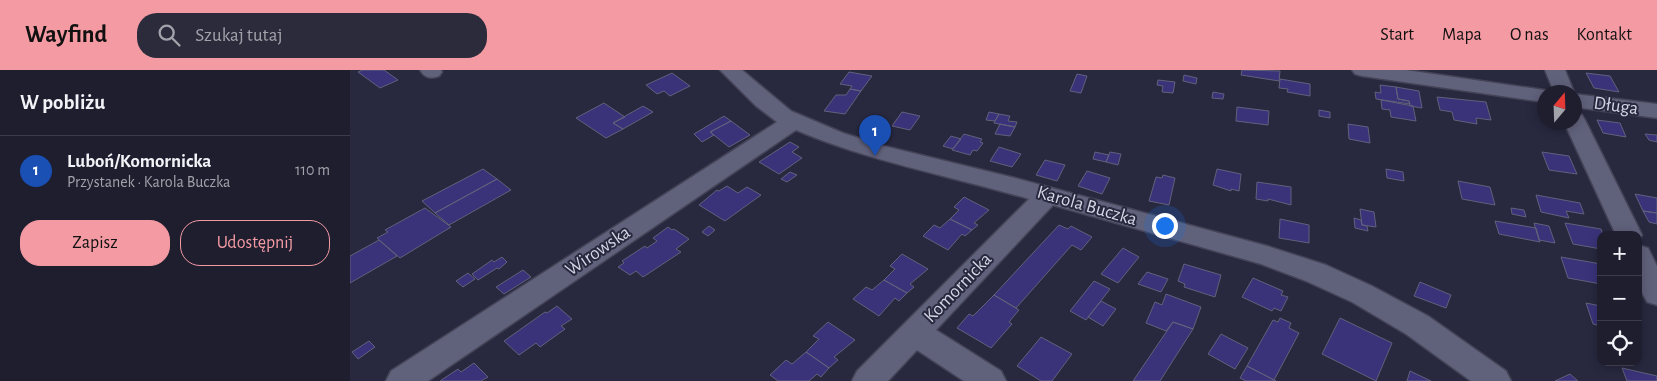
<!DOCTYPE html>
<html lang="pl">
<head>
<meta charset="utf-8">
<style>
  body { margin:0; font-family:"Alegreya Sans",sans-serif; background:#2b2b3b; color:#f1f3f6 }
  .controls { position:absolute; right:15px; bottom:15px; display:grid; overflow:hidden; border-radius:10px; box-shadow:0 2px 12px #0003 }
  .controls button { width:45px; height:45px; display:grid; place-items:center; padding:0; border:0; border-bottom:1px solid #3c3c4b; background:#1e1e2f; color:#f1f3f6; font:25px sans-serif }
  .compass { position:absolute; left:1187px; top:15px; width:45px; height:45px; border-radius:50%; background:#1e1e2f; box-shadow:0 2px 12px #0003; rotate:19deg }
  .you { position:absolute; left:814px; top:155px; width:18px; height:18px; margin:-12px; border:4px solid #fff; border-radius:50%; background:#1a73e8; box-shadow:0 0 0 8px #1a73e833 }
  .badge { display:grid; place-items:center; width:32px; height:32px; border-radius:50%; background:#f49aa3; color:#fff; font-size:16px; font-weight:700 }
  .pin { position:absolute; translate:-50% -41px; filter:drop-shadow(0 1px 2px #0008) }
  .pin::after { content:''; position:absolute; top:26px; width:18px; height:15px; background:inherit; clip-path:polygon(0 0,100% 0,50% 100%) }
  .list { margin:0; padding:0; list-style:none }
  h2 { display:flex; justify-content:space-between; align-items:center; height:65px; margin:0; padding:0 20px; font-size:21px }
  h2 small { font-size:16px; font-weight:400; color:#a1a2aa }
  .list li { display:grid; grid-template-columns:32px 1fr auto; gap:15px; align-items:center; box-sizing:border-box; height:70px; padding:0 20px; border-top:1px solid #3c3c4b }
  .list b { display:block; font-size:19px; white-space:nowrap }
  .list p { margin:0; font-size:16px; white-space:nowrap; color:#a1a2aa }
  .list em { font-size:16px; font-style:normal; color:#a1a2aa }
  .actions { display:flex; gap:10px; padding:15px 20px }
  .actions a { flex:1; padding:11px 0; border:1px solid #f49aa3; border-radius:20px; text-align:center; font-size:18px; color:#f49aa3 }
  .actions .main { background:#f49aa3; color:#111 }
  .icon { flex:none; width:28px; height:28px; fill:none; stroke:currentColor; stroke-width:2; stroke-linecap:round; stroke-linejoin:round }
  .map { position:relative; flex:none; width:1307px; height:311px; overflow:hidden }
  header { display:flex; align-items:center; gap:30px; box-sizing:border-box; height:70px; padding:0 25px; background:#f49aa3; color:#111 }
  header strong { font-size:24px }
  nav { display:flex; gap:28px; margin-inline-start:auto; font-size:18px }
  .search { width:350px; height:45px; background:#2b2b3b; display:flex; align-items:center; gap:12px; box-sizing:border-box; padding:0 18px; border-radius:20px; color:#a1a2aa; font-size:19px }
  main { display:flex }
  aside { flex:1; background:#1e1e2f }
  .map>svg:first-child { display:block }
  .building { fill:#3a337a; stroke:#61617b }
  .lines { fill:none; stroke-linecap:round; stroke-linejoin:round }
  .minor-casing { stroke:#444357; stroke-width:3 }
  .minor { fill:#60617b; fill-rule:evenodd }
  .labels { text-anchor:middle; dominant-baseline:central; stroke-width:4; stroke-linejoin:round; paint-order:stroke }
  .street-label { font-size:19px; fill:#d4d5e4; stroke:#28283f }
</style>
</head>
<body>
<header>
<strong>Wayfind</strong>
<div class="search"><svg class="icon" aria-label="search" viewBox="0 0 24 24"><circle cx="10" cy="10" r="6"/><path d="M15 15l6 6"/></svg>Szukaj tutaj</div>
<nav><a>Start</a><a>Mapa</a><a>O nas</a><a>Kontakt</a></nav>
</header>
<main>
<aside>
<h2>W pobliżu<small></small></h2>
<ul class="list">
<li><span class="badge" style="background:#1a4fb4">1</span><div><b>Luboń/Komornicka</b><p>Przystanek · Karola Buczka</p></div><em>110 m</em></li>
</ul>
<div class="actions"><a class="main">Zapisz</a><a>Udostępnij</a></div>
</aside>
<div class="map">
<svg width="1307" height="311" viewBox="0 0 1307 311">
  <rect width="100%" height="100%" fill="#28283f"/>
  <path class="building" d="M13 0H34L48 10 30 18 8 2Z
    M892 0 930 1 929 11 891 5Z
    M499 2 522 6 511 21 500 19 502 16 490 14Z
    M322 3 340 16 320 26 314 21 307 24 296 15Z
    M1236 3 1260 6 1269 22 1244 18Z
    M727 4 737 6 731 23 720 21Z
    M834 5 847 8 846 14 833 11Z
    M930 9 960 14V26L937 22 938 19 929 18Z
    M808 10 825 12 823 23 812 22 813 16 807 15Z
    M1030 15 1046 17 1048 29 1059 31 1060 34 1026 29 1025 22 1031 23Z
    M1046 17 1069 21 1072 38 1060 36 1059 31 1048 29Z
    M500 19 511 21 495 44 474 41 486 25H496Z
    M863 22 874 24 873 29 862 28Z
    M1087 27 1136 32 1141 50 1126 48 1127 54 1104 50 1102 42 1090 40Z
    M1031 30 1063 36 1066 51 1041 47 1040 40 1032 39Z
    M254 33 275 47 263 53 273 59 256 68 226 48Z
    M293 36 303 42 273 59 263 53Z
    M887 37 919 41 918 55 886 51Z
    M969 40 980 42V48L969 46Z
    M552 42 570 46 560 60 542 56Z
    M639 42 649 44 645 51 636 50Z
    M649 44 660 46 658 51 667 52 665 57 644 53Z
    M374 46 381 51 360 62 364 65 352 72 344 64Z
    M1247 50 1270 53 1276 67 1253 63Z
    M381 51 400 65 379 77 360 62Z
    M650 54 665 57 660 66 645 64Z
    M998 54 1018 57 1020 73 999 69Z
    M614 64 632 69 630 72 633 73 627 81 623 80 620 85 602 80Z
    M1295 64 1307 65V72L1299 70Z
    M601 66 611 69 603 79 593 76Z
    M440 72 449 77 442 82 452 88 429 104 409 92Z
    M649 77 671 84 662 97 640 91Z
    M745 82 759 85 756 92 743 89Z
    M760 82 771 84 768 95 756 92Z
    M1192 82 1219 86 1227 104 1199 100Z
    M695 90 715 95 707 111 686 105Z
    M133 99 147 109 85 143 72 131Z
    M867 99 891 104 889 121 881 119V121L863 115Z
    M1036 99 1053 102 1054 111 1037 108Z
    M737 101 760 108 752 124 728 116Z
    M440 102 447 105 437 112 431 109Z
    M813 105 825 108 819 135 799 131 806 107 812 108Z
    M147 109 161 120 99 155 85 143Z
    M1108 111 1140 117 1145 135 1112 129Z
    M907 112 941 117V135L918 129V131L906 129Z
    M377 116 388 123 397 117 411 125 375 151 349 135 367 120 369 121Z
    M1285 124 1307 128V143L1293 141Z
    M1186 125 1230 133 1234 144 1216 141 1219 148 1191 142Z
    M614 127 639 140 624 153 628 155 622 160 600 149 609 140 604 137Z
    M75 138 101 157 50 188 27 168 38 162 35 160Z
    M1161 138 1174 140 1176 147 1162 144Z
    M1010 139 1024 142 1026 157 1012 155Z
    M1293 141 1307 143V154L1299 152Z
    M1004 148 1011 150 1012 155 1017 156 1018 161 1005 158Z
    M600 149 622 160 615 166 612 164 598 180 573 166 584 155 590 158Z
    M930 149 959 155V173L929 168Z
    M1145 151 1186 158 1190 172 1149 164Z
    M1184 153 1199 156 1205 173 1189 170Z
    M1215 153 1251 159 1253 165H1251V179L1223 174Z
    M709 155 718 159 721 156 742 167 731 180 722 175 666 238 644 225Z
    M359 156 365 160 358 166 352 162Z
    M318 157 322 160 324 159 339 169 326 179 331 182 293 207 286 201 280 205 268 197 274 193 272 191 295 176 297 178 307 171 303 168Z
    M29 170 47 186 0 213V186Z
    M773 178 789 187 768 213 751 204Z
    M552 184 578 199 560 214 564 217 557 223 534 210 545 199 540 196Z
    M152 187 157 192 149 199 147 198 128 210 122 204 142 190 144 192Z
    M1211 187 1251 194V214L1218 208Z
    M834 194 871 205 865 227 834 217 835 214 828 211Z
    M173 200 181 207 154 224 146 217Z
    M797 202 818 209 811 222 788 214Z
    M118 203 125 209 113 217 106 211Z
    M903 208 933 221 931 225 938 227 931 241 924 238 922 241 892 227Z
    M534 210 557 223 549 231 545 228 529 246 503 229 516 217 522 220Z
    M744 211 760 219 736 250 720 241Z
    M1070 212 1101 225 1096 238 1064 226Z
    M816 224 851 237 843 259 823 252 816 261 796 253 805 232 812 235Z
    M644 225 669 240 659 252 662 254 641 278 607 258 619 244 623 246Z
    M751 231 766 239 753 256 738 247Z
    M1236 233 1251 236V256L1243 254Z
    M207 236 222 249 211 256 215 259 190 277 186 273 169 285 154 271 195 242 197 243Z
    M930 248 941 253 939 258 949 263 924 310 897 296 923 250 928 252Z
    M990 248 1042 273 1026 311 972 284Z
    M478 252 505 270 484 287 488 290 479 298 456 282 469 269 463 266Z
    M823 252 843 259 810 311H783Z
    M871 264 898 278 885 299 858 284Z
    M691 267 722 284 702 311H691L667 296Z
    M19 271 25 277 8 289 2 282Z
    M456 282 479 298 471 307 467 304 459 311H428L420 305 436 290 442 294Z
    M124 293 138 307 131 311H90L108 299 111 302Z
    M897 296 924 310 926 311H896L890 308Z
    M1272 298 1307 306V311H1277Z
    M1060 301 1081 311H1057Z
    M1220 304 1228 311H1205Z"/>
  <g class="lines">
    <g class="minor-casing">
      <path id="minor" d="M70 0H91L92 2 89 6C80 9 75 8 70 0Z
        M370 0H392L441 41 493 63 534 76 665 108 917 176 976 195 1022 216 1078 246 1156 301 1161 311H1121L1056 264 1002 232 956 211 911 194 703 135 586 260 651 301 656 311H614L567 280 538 311H502L507 301 679 129C601 106 521 92 446 60L78 311H36L41 301 427 52 406 36Z
        M1002 0H1056L1194 20 1202 22H1194V32L1012 6 1005 4Z
        M1195 0H1215L1224 22H1204Z
        M1224 24 1307 34V48L1224 37Z
        M1224 43 1232 45 1235 50 1292 165 1288 172V165H1266L1214 52H1224Z
        M1288 175 1298 178 1307 196V235L1297 232 1288 215Z"/>
    </g>
    <use href="#minor" class="minor"/>
  </g>
  <g class="labels">
    <g class="street-label">
      <text transform="translate(1266 36) rotate(8)">Długa</text>
      <text transform="translate(737 136) rotate(16)">Karola Buczka</text>
      <text transform="translate(248 181) rotate(-34)">Wirowska</text>
      <text transform="translate(608 218) rotate(-46)">Komornicka</text>
    </g>
  </g>
</svg>
<div class="controls">
<button>+</button>
<button>−</button>
<button><svg class="icon" aria-label="locate" viewBox="0 0 24 24"><circle cx="12" cy="12" r="6"/><path d="M12 2v4M12 18v4M2 12h4M18 12h4"/></svg></button>
</div>
<svg class="compass" viewBox="-18 -18 36 36"><path d="M0-13l5 13h-10z" fill="#e53935"/><path d="M0 13l5-13h-10z" fill="#a1a2aa"/></svg>
<div class="you"></div>
<div class="pin badge" style="left:525px;top:86px;background:#1a4fb4">1</div>
</div>
</main>
</body>
</html>
